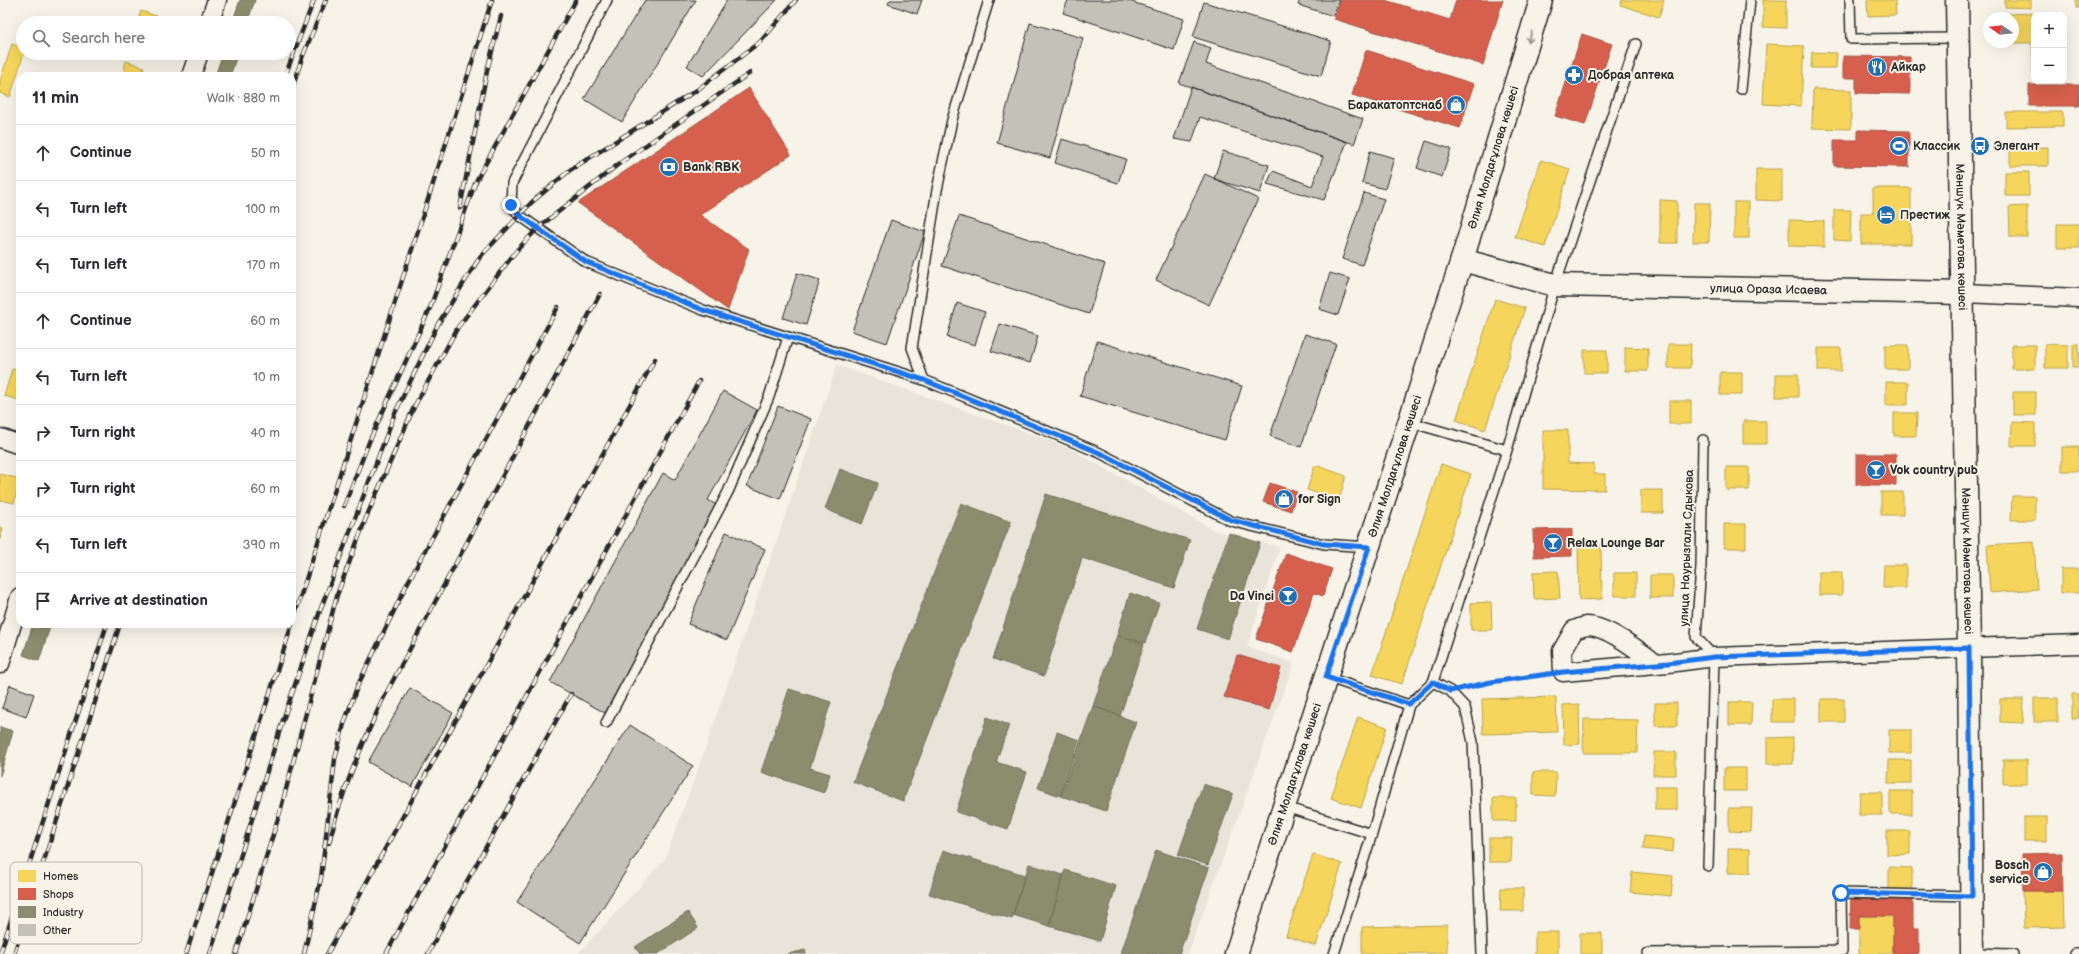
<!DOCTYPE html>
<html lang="en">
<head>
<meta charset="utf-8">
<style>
  body { margin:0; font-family:"Balsamiq Sans",sans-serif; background:#f2f2f3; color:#2b2b33 }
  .controls { position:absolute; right:12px; top:12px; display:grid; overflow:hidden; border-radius:8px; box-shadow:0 4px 16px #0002 }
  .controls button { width:36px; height:36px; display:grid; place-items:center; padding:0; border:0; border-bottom:1px solid #e1e1e2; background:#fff; color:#2b2b33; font:20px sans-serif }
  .compass { position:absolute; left:1983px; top:12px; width:36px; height:36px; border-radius:50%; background:#fff; box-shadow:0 4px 16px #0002; rotate:284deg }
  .stop { position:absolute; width:12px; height:12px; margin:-9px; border:3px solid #1a73e8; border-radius:50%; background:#fff }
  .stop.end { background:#1a73e8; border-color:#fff; box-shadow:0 1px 4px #0008 }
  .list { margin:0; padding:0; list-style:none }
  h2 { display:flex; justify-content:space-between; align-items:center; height:52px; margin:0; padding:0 16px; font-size:17px }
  h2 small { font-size:13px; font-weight:400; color:#7c7c81 }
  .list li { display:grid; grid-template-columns:26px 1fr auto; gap:12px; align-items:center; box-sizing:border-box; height:56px; padding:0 16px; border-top:1px solid #e1e1e2 }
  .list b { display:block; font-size:15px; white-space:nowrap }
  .list em { font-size:13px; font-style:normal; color:#7c7c81 }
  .icon { flex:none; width:22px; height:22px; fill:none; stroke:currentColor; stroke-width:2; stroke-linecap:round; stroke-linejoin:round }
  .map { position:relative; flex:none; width:2079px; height:954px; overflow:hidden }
  .search { position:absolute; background:#fff; box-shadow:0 4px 16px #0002; left:16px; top:16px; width:280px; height:44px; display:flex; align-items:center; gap:10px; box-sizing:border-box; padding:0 14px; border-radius:22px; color:#7c7c81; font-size:15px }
  .panel { position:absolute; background:#fff; box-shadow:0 4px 16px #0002; left:16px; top:72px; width:280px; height:556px; border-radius:12px }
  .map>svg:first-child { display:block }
  .built { fill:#e8e4da }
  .homes { fill:#f6d55c; stroke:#b9a24d }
  .shops { fill:#d6604d; stroke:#a35043 }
  .industry { fill:#8c8c6e; stroke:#6f6f5a }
  .building { fill:#c4c1b9; stroke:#2b2b2b }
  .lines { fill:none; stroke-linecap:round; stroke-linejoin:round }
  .lane-casing { stroke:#2b2b2b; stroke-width:12 }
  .street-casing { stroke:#2b2b2b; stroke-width:21 }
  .secondary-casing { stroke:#2b2b2b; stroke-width:25 }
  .primary-casing { stroke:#2b2b2b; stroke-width:25 }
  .path { stroke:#2b2b2b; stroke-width:2.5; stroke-dasharray:1 3; stroke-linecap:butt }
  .lane { stroke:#f7f3e8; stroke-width:9 }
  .street { stroke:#f7f3e8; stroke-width:18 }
  .secondary { stroke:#f7f3e8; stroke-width:22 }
  .primary { stroke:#f7f3e8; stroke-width:22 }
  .rail-casing { stroke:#2b2b2b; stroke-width:4.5 }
  .rail { stroke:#f7f3e8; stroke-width:3; stroke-dasharray:9; stroke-linecap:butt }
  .oneway { stroke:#918f8a }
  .route { stroke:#1a73e8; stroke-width:5 }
  .labels { text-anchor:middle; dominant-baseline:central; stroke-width:4; stroke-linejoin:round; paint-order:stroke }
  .poi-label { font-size:12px; font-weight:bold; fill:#2b2b2b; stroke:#f7f3e8; text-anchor:start }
  .street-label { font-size:12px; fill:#2b2b2b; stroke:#f7f3e8 }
  .key { fill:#f7f3e8; stroke:#bab7af; stroke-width:1 }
  .key-label { font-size:11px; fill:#2b2b2b }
</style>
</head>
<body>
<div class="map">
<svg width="2079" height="954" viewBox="0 0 2079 954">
  <rect width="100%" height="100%" fill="#f7f3e8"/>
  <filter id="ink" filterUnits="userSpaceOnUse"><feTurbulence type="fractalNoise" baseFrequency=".025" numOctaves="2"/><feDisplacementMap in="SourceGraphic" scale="8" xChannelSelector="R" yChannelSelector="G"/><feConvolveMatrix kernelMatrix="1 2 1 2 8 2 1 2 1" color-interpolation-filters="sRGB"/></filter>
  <g filter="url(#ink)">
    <path class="built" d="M837 365 1067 447 1216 531 1280 547 1247 647 1294 663 1188 954H580L579 953 665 859 702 758Z"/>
    <path class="homes" d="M1622 0H1664L1659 17 1620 5Z
      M1763 0H1786V28L1763 27Z
      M1867 0H1895L1896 15 1868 16Z
      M2005 0H2031V8L2005 7Z
      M2076 0H2079V8H2077Z
      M141 11 160 17 158 23H137Z
      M2032 13 2034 43H2010L2013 42V18H2009V14Z
      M12 44 23 48 24 53 10 97 0 93V81Z
      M1766 44 1804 46 1801 106 1763 104Z
      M2032 44H2034V73H2033Z
      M1812 52 1837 53 1836 68H1811Z
      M126 61 144 67 141 76H122Z
      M1813 89 1851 90V129L1812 128Z
      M2006 112H2063V126L2006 127Z
      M2048 147V166H2010V148Z
      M1541 160 1570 169 1545 247 1515 237Z
      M1756 169H1782V201L1756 200Z
      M2005 172H2029V196H2005Z
      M1873 188H1911V244H1861V213H1873Z
      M1660 200 1677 201V243H1660Z
      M1734 202H1749V238H1734Z
      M1694 203H1710L1709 242H1693Z
      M2027 206V237H2010L2009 207Z
      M1834 210H1851L1850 241 1834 240Z
      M1789 220 1824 221V247L1789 246Z
      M2057 224H2079V248H2057Z
      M1495 299 1525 308 1485 430 1456 420Z
      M1668 344H1691L1690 368H1668Z
      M2045 344 2068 345V368H2045Z
      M2073 344H2079V367H2073Z
      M1885 345H1908V369H1885Z
      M2012 345H2035V369H2012Z
      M1625 347 1648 348V371H1625Z
      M1818 348H1841V371H1818Z
      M1584 350H1607V373H1584Z
      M12 369 20 371V400L4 396Z
      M1720 372H1742V395H1720Z
      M1776 374H1798V397H1776Z
      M1886 382H1908V405H1886Z
      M2013 392H2036V415H2013Z
      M1669 401H1691V424H1669Z
      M1894 413H1917L1916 436H1894Z
      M1743 421H1766V444H1743Z
      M2012 422 2035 423V446H2011Z
      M1543 430H1568V463L1594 464V474H1605V490L1543 489Z
      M2062 447H2079V471H2062Z
      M1441 464 1471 474 1402 684 1372 675Z
      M1315 465 1346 476 1339 500 1307 490Z
      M1726 467H1749V490H1726Z
      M0 474 20 479 14 503 0 500Z
      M1641 490H1663V513H1641Z
      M1881 492H1903V515H1881Z
      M2012 496H2035V520H2011Z
      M1724 524H1746V548H1724Z
      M0 527 3 528 0 539Z
      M2034 542 2037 589 1990 593 1987 545Z
      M1578 545H1601L1602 599 1579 600Z
      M1884 565H1906V588H1883Z
      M2061 569H2079V593H2061Z
      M1558 571 1560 598 1534 599 1533 572Z
      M1819 572H1842V595H1819Z
      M1614 573H1636V596H1614Z
      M1650 575H1673V598H1650Z
      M1491 602 1492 630H1471V603Z
      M2072 694H2079V718H2072Z
      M1556 697 1557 732 1483 734 1482 699Z
      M2034 698H2058V722H2034Z
      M1772 699H1794V722H1772Z
      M1821 699H1844V722H1821Z
      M2000 699H2024L2023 723 2000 722Z
      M1729 702H1752L1751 725H1729Z
      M1655 703H1677V726H1655Z
      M1579 704 1580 744 1564 745 1563 705Z
      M1358 717 1387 727 1361 808 1331 798Z
      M1584 719 1638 720 1637 753H1583Z
      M1889 730H1911V753H1889Z
      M1793 737V764H1767V738Z
      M1654 752H1676V775H1653Z
      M1889 760H1911V783H1888Z
      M2003 760H2027V784H2003Z
      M1724 768H1746V791H1724Z
      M1533 772H1556L1555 796 1533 795Z
      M1655 787H1677V810H1655Z
      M1890 791H1912V814H1890Z
      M1860 792H1882V815H1859Z
      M1493 798H1516V821H1493Z
      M1729 808H1752L1751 832 1729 831Z
      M2024 817H2047V841H2024Z
      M1887 831H1910V854L1887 855Z
      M1644 836 1674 839 1673 852 1643 849Z
      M1489 838H1512L1511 862H1489Z
      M1728 849H1750V873H1728Z
      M1313 854 1342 864 1316 946 1286 936Z
      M1889 867 1912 868V891H1889Z
      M1632 872 1673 876 1671 896 1630 892Z
      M1501 888H1523V911H1500Z
      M2023 891H2063L2064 927 2024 928Z
      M1859 916H1893V954H1859Z
      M1447 925V953L1362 954V927Z
      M1535 932H1558V954H1535Z
      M1580 933H1602V954H1580Z"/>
    <path class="shops" d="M1340 0H1385L1450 20 1456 0H1503L1483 65 1334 19Z
      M1582 34 1612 44 1585 125 1555 116Z
      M1366 50 1474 84 1460 128 1352 95Z
      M1843 56 1910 57V94L1856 93V78H1843Z
      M2029 85H2079V106H2029Z
      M749 88 791 155 700 215 749 249 728 310 578 203Z
      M1858 130 1909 131V167L1834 166V140H1858Z
      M1856 454H1896V485H1856Z
      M1270 483 1297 492 1291 511 1263 502Z
      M1572 529V556L1534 557 1533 530Z
      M1286 553 1332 569 1323 596 1314 593 1293 652 1256 639Z
      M1237 655 1281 668 1269 710 1224 697Z
      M2062 853 2063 891H2023L2022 854Z
      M1851 897H1913V928H1919V954H1893V916H1859V929H1850Z"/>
    <path class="industry" d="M240 0H255L247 23H232Z
      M223 53H238L230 76H215Z
      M840 469 878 483 862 524 825 509Z
      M1046 494 1190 540 1174 588 1082 558 1044 676 993 659Z
      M961 503 1011 522 903 801 853 782Z
      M1229 533 1260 543 1228 639 1197 629Z
      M1130 593 1159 603 1145 643 1117 635Z
      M33 624H51L39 661 23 655Z
      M1117 635 1144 644 1120 716 1093 706Z
      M789 689 831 702 810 768 830 774 824 793 761 772Z
      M1093 706 1136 722 1106 811 1061 796Z
      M987 717 1009 725 996 762 1027 772 1008 829 956 812Z
      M0 727 13 731 0 776Z
      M1057 732 1079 740 1060 796 1038 788Z
      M1203 784 1233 794 1208 865 1178 855Z
      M943 850 1025 875 1012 919 929 894Z
      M1156 850 1209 868 1179 954H1125L1121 953Z
      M1029 864 1063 875 1049 926 1013 915Z
      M1065 870 1116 886 1100 941 1049 926Z
      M688 912 698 928 658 954H640L635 947Z
      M805 950 806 954H788Z"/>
    <path class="building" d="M645 0H696L622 122 584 99Z
      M727 0H777L703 76 687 66Z
      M890 0H922L917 14 888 4Z
      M1068 0H1126L1184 19 1174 50 1063 13Z
      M1300 0H1339L1333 16 1298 5Z
      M1204 2 1331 41 1321 76 1193 37Z
      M1030 23 1083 38 1050 158 997 143Z
      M1194 42 1211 48 1206 64 1363 119 1354 144 1179 83Z
      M1191 87 1347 142 1324 200 1267 184 1273 171 1312 186 1323 157 1200 117 1192 142 1174 139Z
      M1062 139 1126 159 1118 183 1055 163Z
      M1426 141 1451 149 1442 177 1417 168Z
      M1223 151 1269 165 1260 193 1214 179Z
      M1370 151 1394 158 1385 189 1362 183Z
      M1205 174 1258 199 1209 305 1156 280Z
      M1364 193 1384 199 1362 265 1342 259Z
      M959 216 1105 264 1089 314 942 266Z
      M891 220 925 232 887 343 852 331Z
      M797 273 820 280 806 325 783 318Z
      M1330 273 1350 279 1338 315 1319 309Z
      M957 303 985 312 975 345 947 337Z
      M1000 324 1038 336 1030 363 991 351Z
      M1305 334 1336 344 1301 447 1270 436Z
      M1097 341 1242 386 1225 440 1080 396Z
      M723 391 757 410 708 500 718 506 605 713 550 682 663 473 675 480Z
      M778 406 811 419 780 499 747 486Z
      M726 532 765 549 727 640 688 624Z
      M10 685 34 694 26 717 2 708Z
      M410 688 453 713 412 787 368 762Z
      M630 725 693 766 580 943 517 902Z"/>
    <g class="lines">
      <g class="lane-casing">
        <path id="lane" d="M607 0 512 183 511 205 519 215 586 262 703 310 924 380 1100 453 1231 521 1324 544 1369 547
          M1850 0 1851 39 1958 38
          M1741 89 1750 0
          M924 380 912 348 937 190 952 120 989 0
          M1409 422 1507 450 1555 285 1636 44
          M1703 440 1701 566 1696 637 1714 657 1708 866
          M1326 677 1409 705 1372 834
          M1433 682 1450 691 1465 707 1473 742 1482 954
          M1409 705 1433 682 1507 450
          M606 723 728 492 769 397 788 337
          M1285 807 1372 834 1334 954
          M1648 953 1842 951 1841 893 1971 896
          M1972 953 2013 954
          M2075 954H2079"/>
      </g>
      <g class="street-casing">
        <path id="street" d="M209 23 217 0
          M191 76 199 53
          M1963 293 2079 298
          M0 438 20 445
          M0 664 20 597
          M1656 664C1641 652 1606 625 1586 626 1582 627 1577 629 1574 630L1562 651 1563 672 1668 663 1714 657 2079 644"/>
      </g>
      <g class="secondary-casing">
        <g id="secondary">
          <path id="s1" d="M1462 260 1555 285 1963 293"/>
          <path id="s2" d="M1236 954 1462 260 1541 0"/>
        </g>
      </g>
      <g class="primary-casing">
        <g id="primary">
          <path id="s3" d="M1957 0 1969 648 1972 954"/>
        </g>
      </g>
      <path class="path" d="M1465 688 1491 682 1546 675"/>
      <use href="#lane" class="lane"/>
      <use href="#street" class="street"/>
      <use href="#secondary" class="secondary"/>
      <use href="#primary" class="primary"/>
      <g class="rail-casing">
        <path id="rail" d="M285 76 314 0
          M292 89 302 58 326 0
          M460 208 487 71 501 16
          M344 506 369 442 430 308 476 181 576 0
          M292 623 492 0
          M329 843C341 793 361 747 382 701L600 294
          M0 954 107 624
          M14 954 120 624
          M186 954 292 624
          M210 954 282 723 321 608 395 413 438 324 480 257 532 202 570 170 697 90 761 41 796 0
          M236 954 280 812 337 595 366 518 414 407 458 327 517 250 538 228 620 163 750 73
          M304 954 321 878 335 759 344 724 357 687 408 582 558 307
          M327 954 655 359
          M386 954 699 381
          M428 954 447 917 571 694"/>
      </g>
      <use href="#rail" class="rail"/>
    </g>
    <defs><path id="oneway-shaft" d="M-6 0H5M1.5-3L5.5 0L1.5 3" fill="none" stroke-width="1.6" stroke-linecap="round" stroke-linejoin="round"/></defs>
    <use class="oneway" href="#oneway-shaft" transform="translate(1530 37) rotate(107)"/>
  </g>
  <g class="lines" filter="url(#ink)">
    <path class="route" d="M511 205 519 215 586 262 703 310 924 380 1100 453 1231 520 1324 544 1369 547 1326 677 1409 704 1433 682 1450 691 1491 682 1563 672 1668 663 1714 657 1969 648 1972 896 1841 893"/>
  </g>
  <defs>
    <g id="restaurant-disc" transform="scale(1)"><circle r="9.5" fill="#1f6fb2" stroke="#f7f3e8"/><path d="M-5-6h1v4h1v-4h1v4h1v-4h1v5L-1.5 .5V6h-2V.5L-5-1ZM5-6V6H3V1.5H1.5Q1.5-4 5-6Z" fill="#fff"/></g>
    <g id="pharmacy-disc" transform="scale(1)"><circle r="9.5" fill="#1f6fb2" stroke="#f7f3e8"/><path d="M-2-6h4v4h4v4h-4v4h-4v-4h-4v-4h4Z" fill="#fff"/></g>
    <g id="shop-disc" transform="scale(1)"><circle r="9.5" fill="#1f6fb2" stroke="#f7f3e8"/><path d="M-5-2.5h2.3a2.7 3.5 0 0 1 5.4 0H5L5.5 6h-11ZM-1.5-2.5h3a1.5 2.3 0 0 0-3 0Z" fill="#fff"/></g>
    <g id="stadium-disc" transform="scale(1)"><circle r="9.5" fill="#1f6fb2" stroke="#f7f3e8"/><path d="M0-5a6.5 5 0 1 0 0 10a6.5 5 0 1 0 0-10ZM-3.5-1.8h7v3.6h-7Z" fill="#fff"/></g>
    <g id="bus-disc" transform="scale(1)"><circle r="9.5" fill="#1f6fb2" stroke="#f7f3e8"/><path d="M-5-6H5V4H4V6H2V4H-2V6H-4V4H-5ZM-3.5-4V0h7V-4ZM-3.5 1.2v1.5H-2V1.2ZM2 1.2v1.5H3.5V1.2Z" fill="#fff"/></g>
    <g id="bank-disc" transform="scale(1)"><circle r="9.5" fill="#1f6fb2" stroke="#f7f3e8"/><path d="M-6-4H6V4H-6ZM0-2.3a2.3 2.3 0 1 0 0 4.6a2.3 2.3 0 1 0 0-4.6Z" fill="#fff"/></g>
    <g id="hotel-disc" transform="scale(1)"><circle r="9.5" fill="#1f6fb2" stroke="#f7f3e8"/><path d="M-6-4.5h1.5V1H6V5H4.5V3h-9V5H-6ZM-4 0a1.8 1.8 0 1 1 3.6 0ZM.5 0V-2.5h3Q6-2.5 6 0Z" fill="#fff"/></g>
    <g id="bar-disc" transform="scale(1)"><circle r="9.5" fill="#1f6fb2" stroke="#f7f3e8"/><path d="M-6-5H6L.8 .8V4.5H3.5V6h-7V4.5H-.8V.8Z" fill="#fff"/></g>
  </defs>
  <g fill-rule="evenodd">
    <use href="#restaurant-disc" x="1877" y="67"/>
    <use href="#pharmacy-disc" x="1574" y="75"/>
    <use href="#shop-disc" x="1456" y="105"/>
    <use href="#stadium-disc" x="1899" y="146"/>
    <use href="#bus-disc" x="1980" y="146"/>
    <use href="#bank-disc" x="669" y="167"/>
    <use href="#hotel-disc" x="1886" y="215"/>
    <use href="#bar-disc" x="1876" y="470"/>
    <use href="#shop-disc" x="1284" y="499"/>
    <use href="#bar-disc" x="1553" y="543"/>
    <use href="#bar-disc" x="1288" y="596"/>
    <use href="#shop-disc" x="2043" y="872"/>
  </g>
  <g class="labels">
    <g class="poi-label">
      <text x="1891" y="67">Айкар</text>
      <text x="1588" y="75">Добрая аптека</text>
      <text x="1442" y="105" text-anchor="end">Баракатоптснаб</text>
      <text x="1913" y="146">Классик</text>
      <text x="1994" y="146">Элегант</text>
      <text x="683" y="167">Bank RBK</text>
      <text x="1900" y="215">Престиж</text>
      <text x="1890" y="470">Vok country pub</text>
      <text x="1298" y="499">for Sign</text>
      <text x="1567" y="543">Relax Lounge Bar</text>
      <text x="1274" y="596" text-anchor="end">Da Vinci</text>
      <text x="2029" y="865" text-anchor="end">Bosch<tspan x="2029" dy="14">service</tspan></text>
    </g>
    <g class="street-label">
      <text stroke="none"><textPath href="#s2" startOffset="837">Әлия Молдағұлова көшесі</textPath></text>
      <text stroke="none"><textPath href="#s3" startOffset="237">Мәншүк Мәметова көшесі</textPath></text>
      <text stroke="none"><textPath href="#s1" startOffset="310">улица Ораза Исаева</textPath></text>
      <text stroke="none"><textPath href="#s2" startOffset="513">Әлия Молдағұлова көшесі</textPath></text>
      <text transform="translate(1687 548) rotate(-88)">улица Наурызгали Сдыкова</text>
      <text stroke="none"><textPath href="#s3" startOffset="561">Мәншүк Мәметова көшесі</textPath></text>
      <text stroke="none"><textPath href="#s2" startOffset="189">Әлия Молдағұлова көшесі</textPath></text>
    </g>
  </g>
  <rect x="10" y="862" width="132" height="82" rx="6" class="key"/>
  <rect x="18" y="870" width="18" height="12" fill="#f6d55c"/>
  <rect x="18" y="888" width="18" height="12" fill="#d6604d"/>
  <rect x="18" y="906" width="18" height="12" fill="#8c8c6e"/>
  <rect x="18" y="924" width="18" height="12" fill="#c4c1b9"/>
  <g class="key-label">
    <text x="43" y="880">Homes</text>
    <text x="43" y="898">Shops</text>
    <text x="43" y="916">Industry</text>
    <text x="43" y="934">Other</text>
  </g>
</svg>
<div class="controls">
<button>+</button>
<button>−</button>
</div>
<svg class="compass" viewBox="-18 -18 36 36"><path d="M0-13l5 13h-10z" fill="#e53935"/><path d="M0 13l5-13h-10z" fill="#7c7c81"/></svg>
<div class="stop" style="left:1841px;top:893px"></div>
<div class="stop end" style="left:511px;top:205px"></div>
<div class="search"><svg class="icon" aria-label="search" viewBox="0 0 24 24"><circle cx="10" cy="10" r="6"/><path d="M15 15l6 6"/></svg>Search here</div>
<section class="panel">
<h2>11 min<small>Walk · 880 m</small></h2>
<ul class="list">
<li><svg class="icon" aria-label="ahead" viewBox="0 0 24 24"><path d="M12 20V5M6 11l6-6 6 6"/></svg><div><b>Continue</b></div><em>50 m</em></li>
<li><svg class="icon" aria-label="left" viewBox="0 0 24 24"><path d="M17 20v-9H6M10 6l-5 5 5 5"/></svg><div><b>Turn left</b></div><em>100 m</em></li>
<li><svg class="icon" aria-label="left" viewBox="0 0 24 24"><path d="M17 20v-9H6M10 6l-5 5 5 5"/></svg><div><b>Turn left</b></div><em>170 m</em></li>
<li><svg class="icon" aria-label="ahead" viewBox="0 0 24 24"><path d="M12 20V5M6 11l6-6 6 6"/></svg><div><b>Continue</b></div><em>60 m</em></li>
<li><svg class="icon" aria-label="left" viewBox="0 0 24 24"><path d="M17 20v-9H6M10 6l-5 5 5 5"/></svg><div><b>Turn left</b></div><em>10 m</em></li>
<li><svg class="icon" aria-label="right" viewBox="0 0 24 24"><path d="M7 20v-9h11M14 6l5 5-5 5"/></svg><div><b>Turn right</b></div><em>40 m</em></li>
<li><svg class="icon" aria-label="right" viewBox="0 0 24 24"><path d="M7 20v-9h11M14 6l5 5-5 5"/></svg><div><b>Turn right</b></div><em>60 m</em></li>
<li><svg class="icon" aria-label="left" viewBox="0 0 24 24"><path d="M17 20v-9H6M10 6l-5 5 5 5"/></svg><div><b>Turn left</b></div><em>390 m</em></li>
<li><svg class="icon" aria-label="arrive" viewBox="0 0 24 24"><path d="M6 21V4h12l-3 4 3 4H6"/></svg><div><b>Arrive at destination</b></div></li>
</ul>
</section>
</div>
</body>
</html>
